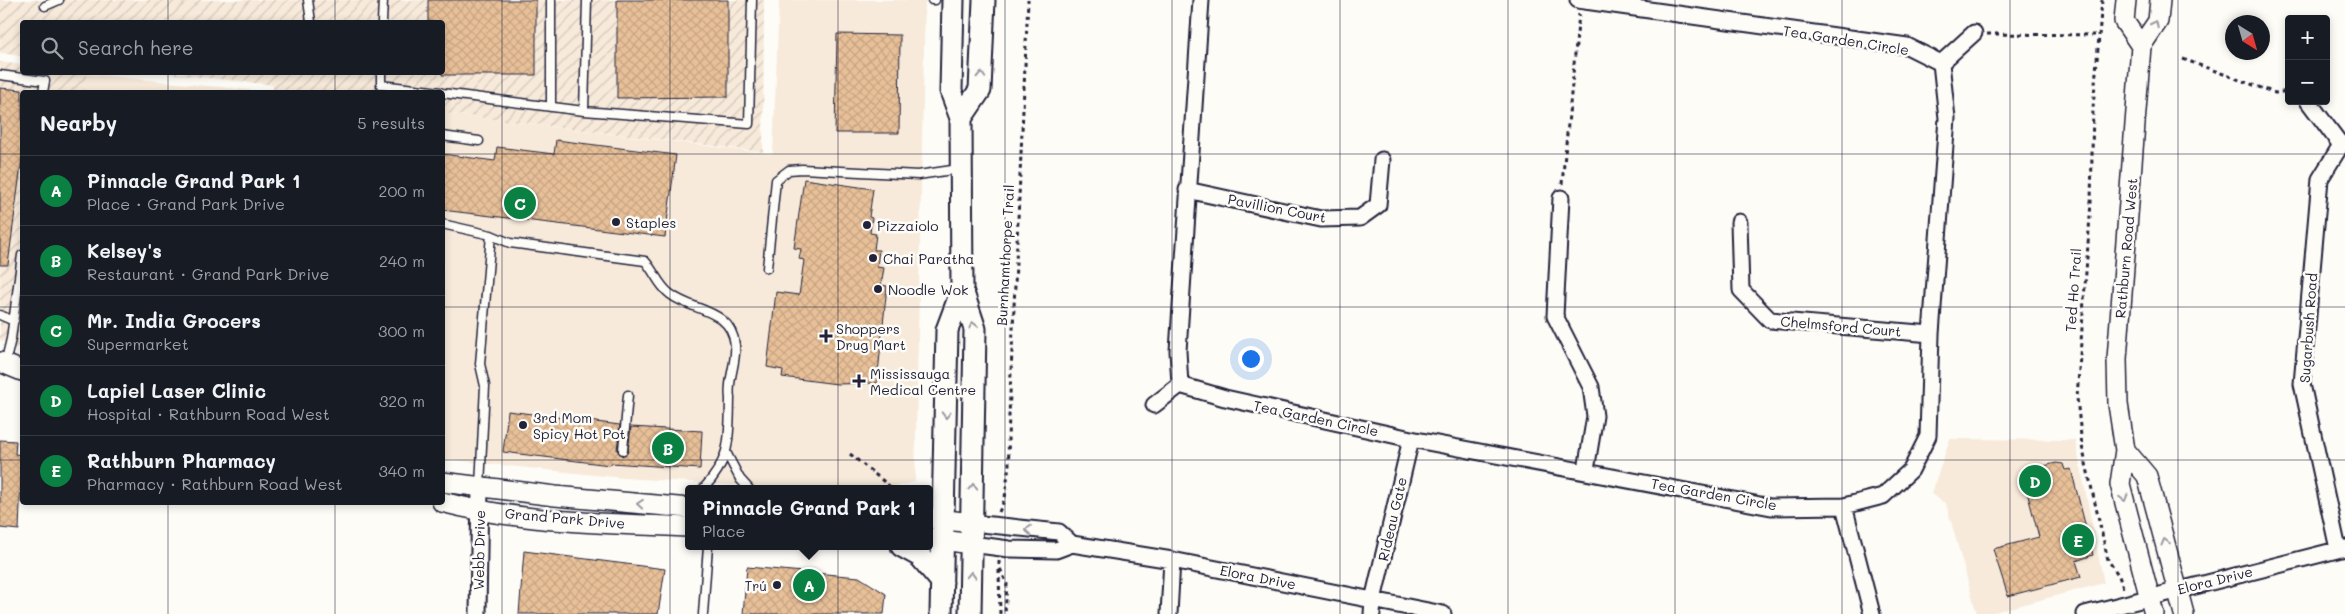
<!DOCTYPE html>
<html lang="en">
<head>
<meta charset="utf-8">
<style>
  body { margin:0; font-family:Mali,sans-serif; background:#242831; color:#f1f3f6 }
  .controls { position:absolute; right:15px; top:15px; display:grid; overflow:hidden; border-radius:5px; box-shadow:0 2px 8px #0003 }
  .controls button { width:45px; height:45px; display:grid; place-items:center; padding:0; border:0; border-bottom:1px solid #363941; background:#171b24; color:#f1f3f6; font:25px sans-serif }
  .compass { position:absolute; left:2225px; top:15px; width:45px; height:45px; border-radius:50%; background:#171b24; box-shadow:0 2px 8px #0003; rotate:143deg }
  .you { position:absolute; left:1250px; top:358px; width:18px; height:18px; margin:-12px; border:4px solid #fff; border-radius:50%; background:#1a73e8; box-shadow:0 0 0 8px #1a73e833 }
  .badge { display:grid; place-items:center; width:32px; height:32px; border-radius:50%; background:#0b8043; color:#fff; font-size:16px; font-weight:700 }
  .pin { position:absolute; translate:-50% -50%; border:2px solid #fff; box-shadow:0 1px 5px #0006 }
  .popup { position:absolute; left:685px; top:485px; width:248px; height:65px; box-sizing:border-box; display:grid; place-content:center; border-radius:5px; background:#171b24; filter:drop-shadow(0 1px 4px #0005); font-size:16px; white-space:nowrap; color:#9ea1a6 }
  .popup b { font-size:19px; color:#f1f3f6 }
  .popup::after { content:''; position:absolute; left:50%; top:100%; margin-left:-10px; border:10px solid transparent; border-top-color:#171b24 }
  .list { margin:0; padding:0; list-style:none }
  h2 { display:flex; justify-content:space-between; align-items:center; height:65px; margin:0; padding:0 20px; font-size:21px }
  h2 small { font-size:16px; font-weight:400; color:#9ea1a6 }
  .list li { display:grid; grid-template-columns:32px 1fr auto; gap:15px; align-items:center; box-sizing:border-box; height:70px; padding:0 20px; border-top:1px solid #363941 }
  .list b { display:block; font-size:19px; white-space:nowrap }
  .list p { margin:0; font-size:16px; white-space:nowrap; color:#9ea1a6 }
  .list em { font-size:16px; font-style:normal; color:#9ea1a6 }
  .icon { flex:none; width:28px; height:28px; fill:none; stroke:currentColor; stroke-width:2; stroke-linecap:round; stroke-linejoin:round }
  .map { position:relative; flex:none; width:2345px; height:614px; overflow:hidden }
  .search { position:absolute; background:#171b24; box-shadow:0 2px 8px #0003; left:20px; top:20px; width:425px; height:55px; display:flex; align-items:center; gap:12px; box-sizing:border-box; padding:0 18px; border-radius:5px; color:#9ea1a6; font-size:19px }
  .panel { position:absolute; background:#171b24; box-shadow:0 2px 8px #0003; left:20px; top:90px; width:425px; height:415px; border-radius:5px }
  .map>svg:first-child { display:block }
  .built { fill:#f7eada }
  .industrial { fill:url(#industrial-furrows) }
  .building { fill:url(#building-cross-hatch); stroke:#22223b }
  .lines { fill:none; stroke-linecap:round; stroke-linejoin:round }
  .service-casing { stroke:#22223b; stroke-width:11 }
  .minor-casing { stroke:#22223b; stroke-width:19 }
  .tertiary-casing { stroke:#22223b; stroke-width:22 }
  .secondary-casing { stroke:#22223b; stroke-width:25 }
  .path { stroke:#22223b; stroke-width:3; stroke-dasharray:4 4; stroke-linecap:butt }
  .service { stroke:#fdfcf7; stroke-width:8 }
  .minor { stroke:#fdfcf7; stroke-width:15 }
  .tertiary { stroke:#fdfcf7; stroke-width:19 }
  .secondary { stroke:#fdfcf7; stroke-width:21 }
  .oneway { stroke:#9a9aa2 }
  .grid { fill:none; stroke:#22223b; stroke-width:1; stroke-opacity:0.55 }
  .poi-dot { fill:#22223b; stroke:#fdfcf7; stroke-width:2 }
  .labels { text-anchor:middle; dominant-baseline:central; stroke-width:5; stroke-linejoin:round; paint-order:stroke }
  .street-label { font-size:14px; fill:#22223b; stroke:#fdfcf7 }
  .poi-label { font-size:14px; fill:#22223b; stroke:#fdfcf7; text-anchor:start }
</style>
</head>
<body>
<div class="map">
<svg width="2345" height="614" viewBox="0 0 2345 614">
  <defs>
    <pattern id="industrial-furrows" width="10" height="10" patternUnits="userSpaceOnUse" patternTransform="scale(1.25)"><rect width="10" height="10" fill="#f7eada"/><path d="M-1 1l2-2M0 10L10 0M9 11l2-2" fill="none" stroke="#d3c8bc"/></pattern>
    <pattern id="building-cross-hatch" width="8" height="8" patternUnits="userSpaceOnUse" patternTransform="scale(1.25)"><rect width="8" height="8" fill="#e8c098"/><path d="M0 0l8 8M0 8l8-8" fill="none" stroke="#c7a584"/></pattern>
  </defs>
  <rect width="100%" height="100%" fill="#fdfcf7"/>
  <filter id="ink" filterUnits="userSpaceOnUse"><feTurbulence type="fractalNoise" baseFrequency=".02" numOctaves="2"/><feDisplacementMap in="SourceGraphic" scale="10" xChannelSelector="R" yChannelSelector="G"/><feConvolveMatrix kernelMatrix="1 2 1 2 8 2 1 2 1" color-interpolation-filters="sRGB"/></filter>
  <g filter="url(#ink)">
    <path class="built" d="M779 0H925L915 482 883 489H801L623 478 443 459V113L773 154Z
      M87 74 270 92H85Z
      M1950 439 2075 440 2104 583 1987 614H1977L1946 504 1931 494Z"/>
    <path class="industrial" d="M0 0H764L763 152 443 113 442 92H273V85L165 73 442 72V22H22V56L0 53Z
      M0 62 22 65V72L87 74 85 92H22V349L0 340Z"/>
    <path class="building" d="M428 0H536V75H442V22H428Z
      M617 0H728V97L617 98Z
      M837 34 900 35 899 133H835Z
      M0 88 22 90V157L8 265H0Z
      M556 140 676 155 665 237 442 210V154L495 161 497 147 554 154Z
      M804 179 873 189 869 217 872 218 870 233 876 234 874 250H879L877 267 884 268 881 285 887 286 877 383 837 384 782 377 783 370 767 367 776 292 799 295 804 260 799 259 801 249 794 248Z
      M508 411 620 425 617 450 622 456 628 451 631 427 702 431 700 469 611 463 610 465 503 452Z
      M0 440 16 441 15 454 22 455 19 530 0 528Z
      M2056 463 2063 464 2065 470 2071 469 2093 555 2076 561 2081 577 2008 596 1993 549 2039 537 2023 477 2034 474 2033 471 2040 467Z
      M524 551 665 569 658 614H519Z
      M747 567 859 577 886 594 884 614H743Z"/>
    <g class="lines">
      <g class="service-casing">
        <path id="service" d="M308 0 311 22
          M551 0V107
          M932 0H935
          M45 6 59 0
          M382 22 383 0
          M381 72V85L440 92
          M0 75 45 81 43 92
          M442 93 584 111 749 124 752 0
          M584 111 587 0
          M442 136 479 141
          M442 224 491 235 510 243 645 261C655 272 658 285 670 294 693 312 731 308 735 345 737 363 727 380 730 398 729 437 732 459 703 489
          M767 268 776 180 789 170 802 169 918 175 959 169
          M0 315 14 321
          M5 364 11 339 22 255
          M623 450 628 395
          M727 454 740 479 749 489
          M480 486 485 386 480 364 491 235
          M703 614 708 546"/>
      </g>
      <g class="minor-casing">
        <path id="minor" d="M1941 63 1974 33
          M2308 101 2341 145
          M1187 190 1321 219 1360 218 1378 205 1382 160
          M1561 198 1555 316 1591 387 1595 416 1586 470
          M1739 222 1741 290 1770 320 1931 334
          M1180 385 1225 398 1411 439 1771 507 1844 506 1883 496 1911 470 1928 436 1931 334 1947 118 1941 63 1907 46 1578 0
          M1180 385 1178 351 1201 0
          M1154 405 1180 385
          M1844 506 1872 614
          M972 523 1059 532 1072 544
          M971 544 1009 549 1056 550 1072 544 1172 560 1443 614
          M2338 549 2302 384 2320 179 2341 145 2345 144
          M478 614 480 486
          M1169 614 1172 560
          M1372 614 1373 600 1411 439
          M2085 614 2345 548"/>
      </g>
      <g class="tertiary-casing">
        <path id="tertiary" d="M2126 0 2124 21 2141 46
          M0 362 22 371
          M2125 450 2147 476 2184 614
          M442 482 555 496 689 508
          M442 502C523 523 607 523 689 527
          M929 518 972 523
          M929 538 971 544
          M2154 614 2120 484 2125 450 2118 404 2117 359 2141 46 2158 21 2160 0"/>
      </g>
      <g class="secondary-casing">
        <path id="secondary" d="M953 0 951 91 961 118 962 290 975 329 970 614
          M961 118 980 90 984 0
          M902 546 920 556 942 582
          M941 614 947 330 962 290"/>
      </g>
      <path class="path" d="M2102 0 2093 108 2091 202 2077 398 2082 446 2108 560 2119 576 2123 588
        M1987 34 2099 35
        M2183 59 2275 93 2289 91
        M1562 184 1579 14
        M850 454 893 489
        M999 512 1005 498 1009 464 1008 438 1028 0
        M999 561V566L1007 584 1005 614
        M999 570 1000 614"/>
      <use href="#service" class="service"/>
      <use href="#minor" class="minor"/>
      <use href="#tertiary" class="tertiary"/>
      <use href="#secondary" class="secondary"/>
    </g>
    <defs><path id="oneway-chevron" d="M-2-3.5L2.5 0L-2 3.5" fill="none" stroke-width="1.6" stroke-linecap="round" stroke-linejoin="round" transform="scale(1.25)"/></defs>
    <g class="oneway">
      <use href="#oneway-chevron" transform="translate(2155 24) rotate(-63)"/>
      <use href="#oneway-chevron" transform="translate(981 75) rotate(-87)"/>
      <use href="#oneway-chevron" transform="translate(973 325) rotate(-104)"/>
      <use href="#oneway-chevron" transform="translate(946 415) rotate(91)"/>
      <use href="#oneway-chevron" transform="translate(973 487) rotate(-89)"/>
      <use href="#oneway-chevron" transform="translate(2124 498) rotate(75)"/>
      <use href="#oneway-chevron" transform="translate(640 504) rotate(-175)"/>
      <use href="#oneway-chevron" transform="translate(1028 530) rotate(-175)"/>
      <use href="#oneway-chevron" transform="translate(2165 542) rotate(-105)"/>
      <use href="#oneway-chevron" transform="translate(971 575) rotate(-88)"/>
    </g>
  </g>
  <path class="grid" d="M168 0V22M335 0V22M502 0V614M670 0V614M838 0V614M1005 0V614M1172 0V614M1340 0V614M1508 0V614M1675 0V614M1842 0V614M2010 0V614M2178 0V614M168 72V92M335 72V92M0 154H22M442 154H2345M0 307H22M442 307H2345M0 460H22M442 460H2345M168 502V614M335 502V614"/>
  <g class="poi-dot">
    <circle cx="616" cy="222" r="5"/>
    <circle cx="867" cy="225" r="5"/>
    <circle cx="873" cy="258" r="5"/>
    <circle cx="878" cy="289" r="5"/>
    <path d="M823.5 328.5h5v5h5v5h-5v5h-5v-5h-5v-5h5z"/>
    <path d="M856.5 373.5h5v5h5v5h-5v5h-5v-5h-5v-5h5z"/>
    <circle cx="523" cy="425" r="5"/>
    <circle cx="777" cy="585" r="5"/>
  </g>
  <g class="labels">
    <g class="street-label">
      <text transform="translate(1846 40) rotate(9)">Tea Garden Circle</text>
      <text transform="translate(1277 208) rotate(11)">Pavillion Court</text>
      <text transform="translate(2126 248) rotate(-85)">Rathburn Road West</text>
      <text transform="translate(1005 255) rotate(-87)">Burnhamthorpe Trail</text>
      <text transform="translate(2073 290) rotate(-86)">Ted Ho Trail</text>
      <text transform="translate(1841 326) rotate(5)">Chelmsford Court</text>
      <text transform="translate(2308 328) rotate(-86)">Sugarbush Road</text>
      <text transform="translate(1316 418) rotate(12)">Tea Garden Circle</text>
      <text transform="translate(1714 494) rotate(10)">Tea Garden Circle</text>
      <text transform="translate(565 518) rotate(5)">Grand Park Drive</text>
      <text transform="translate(1392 519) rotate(-77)">Rideau Gate</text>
      <text transform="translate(479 550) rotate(-89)">Webb Drive</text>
      <text transform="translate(1258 577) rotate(11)">Elora Drive</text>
      <text transform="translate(2215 580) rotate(-14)">Elora Drive</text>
    </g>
    <g class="poi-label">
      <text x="626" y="222">Staples</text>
      <text x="877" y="225">Pizzaiolo</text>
      <text x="883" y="258">Chai Paratha</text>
      <text x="888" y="289">Noodle Wok</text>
      <text x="836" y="328">Shoppers<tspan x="836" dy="16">Drug Mart</tspan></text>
      <text x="870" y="373">Mississauga<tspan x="870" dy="16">Medical Centre</tspan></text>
      <text x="533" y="417">3rd Mom<tspan x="533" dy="16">Spicy Hot Pot</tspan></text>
      <text x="767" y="585" text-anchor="end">Trú</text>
    </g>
  </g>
</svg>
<div class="controls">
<button>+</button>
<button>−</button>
</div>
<svg class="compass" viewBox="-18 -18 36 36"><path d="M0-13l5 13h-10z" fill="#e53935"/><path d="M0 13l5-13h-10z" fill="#9ea1a6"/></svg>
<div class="you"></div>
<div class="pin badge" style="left:809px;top:585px">A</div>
<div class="popup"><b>Pinnacle Grand Park 1</b>Place</div>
<div class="pin badge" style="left:668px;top:448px">B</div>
<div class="pin badge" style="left:520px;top:203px">C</div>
<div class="pin badge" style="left:2035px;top:481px">D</div>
<div class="pin badge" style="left:2078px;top:540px">E</div>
<div class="search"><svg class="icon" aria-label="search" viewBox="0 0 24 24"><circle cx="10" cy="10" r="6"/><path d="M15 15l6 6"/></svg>Search here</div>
<section class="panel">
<h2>Nearby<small>5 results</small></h2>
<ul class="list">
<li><span class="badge">A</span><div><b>Pinnacle Grand Park 1</b><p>Place · Grand Park Drive</p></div><em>200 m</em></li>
<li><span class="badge">B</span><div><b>Kelsey's</b><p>Restaurant · Grand Park Drive</p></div><em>240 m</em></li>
<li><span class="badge">C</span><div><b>Mr. India Grocers</b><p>Supermarket</p></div><em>300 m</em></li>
<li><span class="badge">D</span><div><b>Lapiel Laser Clinic</b><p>Hospital · Rathburn Road West</p></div><em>320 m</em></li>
<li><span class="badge">E</span><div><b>Rathburn Pharmacy</b><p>Pharmacy · Rathburn Road West</p></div><em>340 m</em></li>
</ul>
</section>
</div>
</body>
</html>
